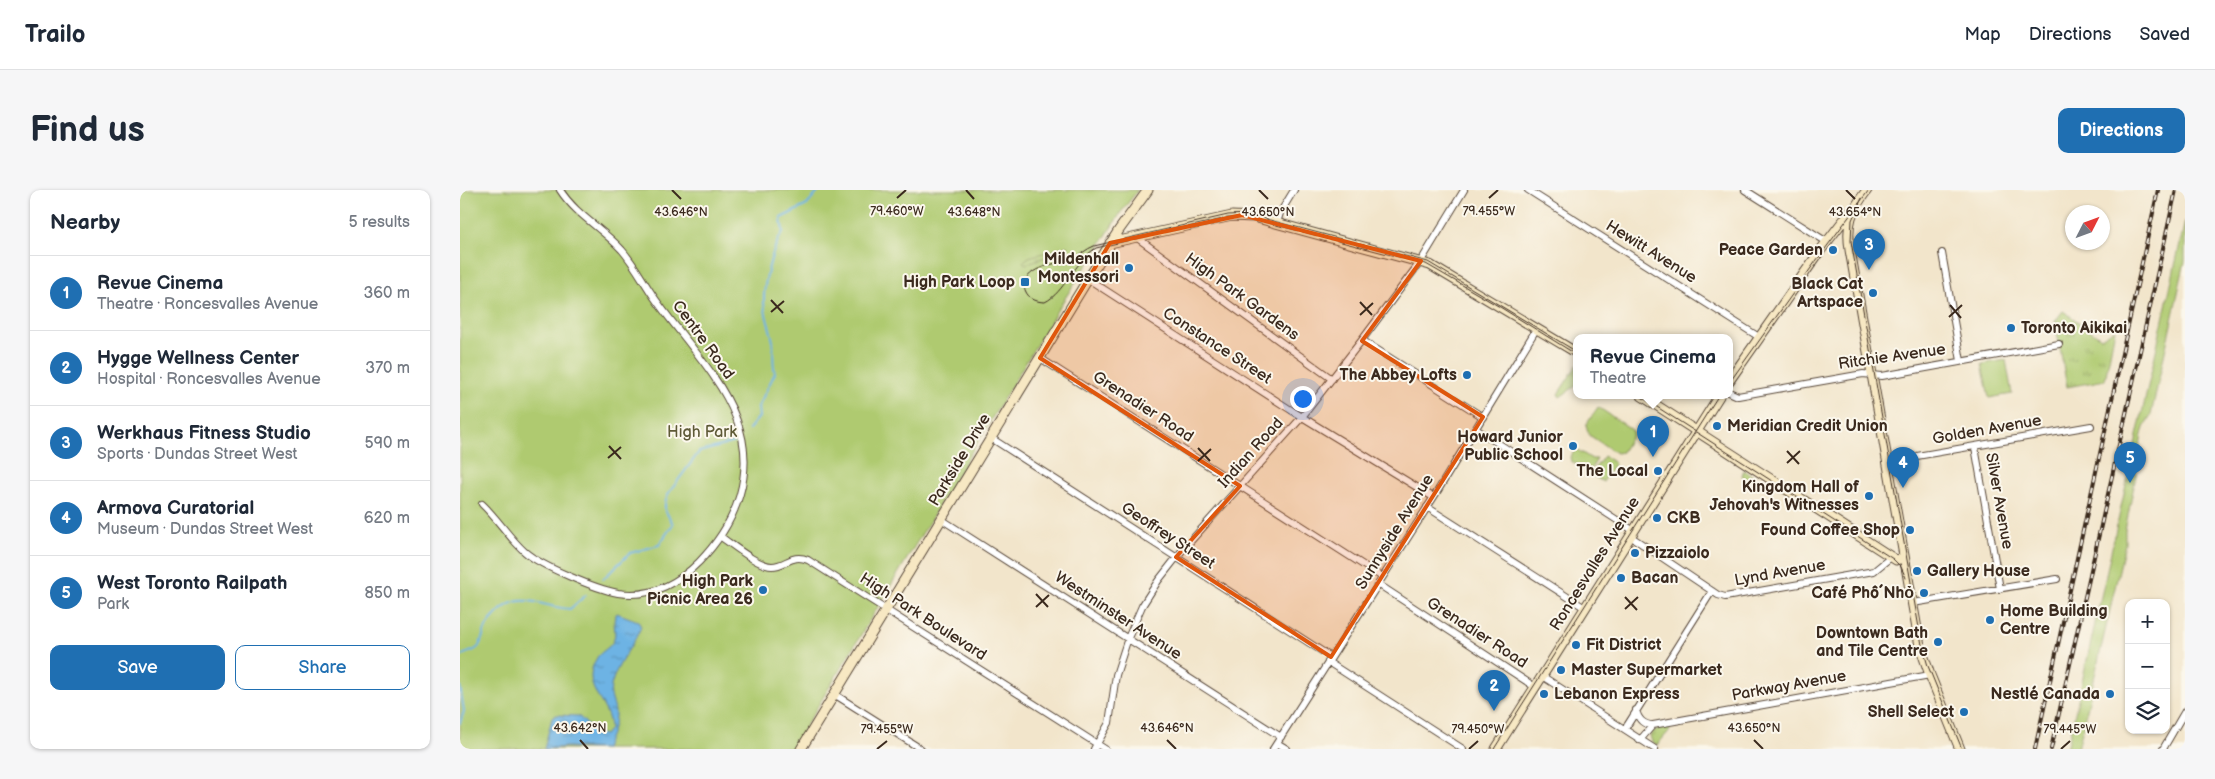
<!DOCTYPE html>
<html lang="en">
<head>
<meta charset="utf-8">
<style>
  body { margin:0; font-family:"Balsamiq Sans",sans-serif; background:#f6f6f7; color:#1f2937 }
  .controls { position:absolute; right:15px; bottom:15px; display:grid; overflow:hidden; border-radius:10px; box-shadow:0 1px 4px #0004 }
  .controls button { width:45px; height:45px; display:grid; place-items:center; padding:0; border:0; border-bottom:1px solid #e0e1e3; background:#fff; color:#1f2937; font:25px sans-serif }
  .compass { position:absolute; left:1605px; top:15px; width:45px; height:45px; border-radius:50%; background:#fff; box-shadow:0 1px 4px #0004; rotate:48deg }
  .you { position:absolute; left:842px; top:208px; width:18px; height:18px; margin:-12px; border:4px solid #fff; border-radius:50%; background:#1a73e8; box-shadow:0 0 0 8px #1a73e833 }
  .badge { display:grid; place-items:center; width:32px; height:32px; border-radius:50%; background:#1f6fb2; color:#fff; font-size:16px; font-weight:700 }
  .pin { position:absolute; translate:-50% -41px; filter:drop-shadow(0 1px 2px #0008) }
  .pin::after { content:''; position:absolute; top:26px; width:18px; height:15px; background:inherit; clip-path:polygon(0 0,100% 0,50% 100%) }
  .popup { position:absolute; left:1113px; top:144px; width:160px; height:65px; box-sizing:border-box; display:grid; place-content:center; border-radius:10px; background:#fff; filter:drop-shadow(0 1px 4px #0005); font-size:16px; white-space:nowrap; color:#747a83 }
  .popup b { font-size:19px; color:#1f2937 }
  .popup::after { content:''; position:absolute; left:50%; top:100%; margin-left:-10px; border:10px solid transparent; border-top-color:#fff }
  .list { margin:0; padding:0; list-style:none }
  h2 { display:flex; justify-content:space-between; align-items:center; height:65px; margin:0; padding:0 20px; font-size:21px }
  h2 small { font-size:16px; font-weight:400; color:#747a83 }
  .list li { display:grid; grid-template-columns:32px 1fr auto; gap:15px; align-items:center; box-sizing:border-box; height:75px; padding:0 20px; border-top:1px solid #e0e1e3 }
  .list b { display:block; font-size:19px; white-space:nowrap }
  .list p { margin:0; font-size:16px; white-space:nowrap; color:#747a83 }
  .list em { font-size:16px; font-style:normal; color:#747a83 }
  .actions { display:flex; gap:10px; padding:15px 20px }
  .actions a { flex:1; padding:11px 0; border:1px solid #1f6fb2; border-radius:10px; text-align:center; font-size:18px; color:#1f6fb2 }
  .actions .main { background:#1f6fb2; color:#fff }
  .icon { flex:none; width:28px; height:28px; fill:none; stroke:currentColor; stroke-width:2; stroke-linecap:round; stroke-linejoin:round }
  .map { position:relative; flex:none; width:1725px; height:559px; overflow:hidden; border-radius:10px }
  header { display:flex; align-items:center; gap:30px; box-sizing:border-box; height:70px; padding:0 25px; background:#fff; border-bottom:1px solid #e0e1e3 }
  header strong { font-size:24px }
  nav { display:flex; gap:28px; margin-inline-start:auto; font-size:18px }
  .intro { display:flex; align-items:center; justify-content:space-between; box-sizing:border-box; height:120px; padding:0 30px }
  h1 { margin:0; font-size:35px }
  .button { padding:12px 22px; border-radius:10px; background:#1f6fb2; color:#fff; font-size:18px; font-weight:700 }
  main { display:flex; gap:30px; padding:0 30px }
  aside { flex:1; background:#fff; border-radius:10px; box-shadow:0 1px 4px #0004 }
  .map>svg:first-child { display:block }
  .grass { fill:url(#grass-tufts); stroke:#757a47 }
  .park { fill:#afca70; stroke:#757a47 }
  .garden { fill:url(#garden-dots); stroke:#757a47 }
  .water { fill:url(#water-ripples); stroke:#546e81 }
  .lines { fill:none; stroke-linecap:round; stroke-linejoin:round }
  .stream { stroke:#6db3e4; stroke-width:2 }
  .street-casing { stroke:#564638; stroke-width:8 }
  .secondary-casing { stroke:#564638; stroke-width:11 }
  .street { stroke:#fff; stroke-width:6 }
  .secondary { stroke:#f7e8c3; stroke-width:9 }
  .tram { stroke:#3b2a1e; stroke-width:1 }
  .rail-casing { stroke:#3b2a1e; stroke-width:4 }
  .rail { stroke:#fbf7ec; stroke-width:2; stroke-dasharray:5.5; stroke-linecap:butt }
  .marked { fill:#df570d; fill-opacity:0.2; stroke:#df570d; stroke-width:4; stroke-linejoin:round }
  .ticks { fill:none; stroke:#3b2a1e; stroke-width:2 }
  .poi-dot { fill:#1f6fb2; stroke:#fbf7ec; stroke-width:2 }
  .labels { text-anchor:middle; dominant-baseline:central; stroke-width:4; stroke-linejoin:round; paint-order:stroke }
  .poi-label { font-size:16px; font-weight:bold; fill:#3b2a1e; stroke:#fbf7ec; text-anchor:end }
  .street-label { font-size:16px; fill:#3b2a1e; stroke:#fbf7ec }
  .park-label { font-size:16px; fill:#5e5a37; stroke:#fbf7ec }
  .ticks-label { font-size:12px; text-anchor:middle; fill:#3b2a1e; stroke:#fbf7ec; stroke-width:4; stroke-linejoin:round; paint-order:stroke }
</style>
</head>
<body>
<header>
<strong>Trailo</strong>
<nav><a>Map</a><a>Directions</a><a>Saved</a></nav>
</header>
<div class="intro"><h1>Find us</h1><a class="button">Directions</a></div>
<main>
<aside>
<h2>Nearby<small>5 results</small></h2>
<ul class="list">
<li><span class="badge">1</span><div><b>Revue Cinema</b><p>Theatre · Roncesvalles Avenue</p></div><em>360 m</em></li>
<li><span class="badge">2</span><div><b>Hygge Wellness Center</b><p>Hospital · Roncesvalles Avenue</p></div><em>370 m</em></li>
<li><span class="badge">3</span><div><b>Werkhaus Fitness Studio</b><p>Sports · Dundas Street West</p></div><em>590 m</em></li>
<li><span class="badge">4</span><div><b>Armova Curatorial</b><p>Museum · Dundas Street West</p></div><em>620 m</em></li>
<li><span class="badge">5</span><div><b>West Toronto Railpath</b><p>Park</p></div><em>850 m</em></li>
</ul>
<div class="actions"><a class="main">Save</a><a>Share</a></div>
</aside>
<div class="map">
<svg width="1725" height="559" viewBox="0 0 1725 559">
  <defs>
    <pattern id="grass-tufts" width="24" height="20" patternUnits="userSpaceOnUse" patternTransform="scale(1.25)"><rect width="24" height="20" fill="#afca70"/><path d="M3 7l-1-3M5 7V3M7 7l1-3M15 17l-1-3M17 17v-4M19 17l1-3" fill="none" stroke="#90a45b"/></pattern>
    <pattern id="garden-dots" width="8" height="8" patternUnits="userSpaceOnUse" patternTransform="scale(1.25)"><rect width="8" height="8" fill="#afca70"/><path d="M2 2h.1M6 6h.1" fill="none" stroke="#90a45b" stroke-width="1.8" stroke-linecap="round"/></pattern>
    <pattern id="water-ripples" width="26" height="14" patternUnits="userSpaceOnUse" patternTransform="scale(1.25)"><rect width="26" height="14" fill="#6db3e4"/><path d="M2 4q2-2 4 0t4 0M15 11q2-2 4 0t4 0" fill="none" stroke="#5b92b8"/></pattern>
  </defs>
  <rect width="100%" height="100%" fill="#fbf7ec"/>
  <filter id="ink" filterUnits="userSpaceOnUse"><feTurbulence type="fractalNoise" baseFrequency=".02" numOctaves="2"/><feDisplacementMap in="SourceGraphic" scale="10" xChannelSelector="R" yChannelSelector="G"/><feConvolveMatrix kernelMatrix="1 2 1 2 8 2 1 2 1" color-interpolation-filters="sRGB"/></filter>
  <filter id="wash" filterUnits="userSpaceOnUse"><feTurbulence type="fractalNoise" baseFrequency=".0096" numOctaves="4" result="noise"/><feDisplacementMap in="SourceGraphic" scale="20" xChannelSelector="R" yChannelSelector="G"/><feGaussianBlur stdDeviation="1.12" result="paint"/><feColorMatrix in="noise" values="0 0 0 0 0 0 0 0 0 0 0 0 0 0 0 0 0 1.4 0 .05"/><feComposite in="paint" operator="in"/></filter>
  <g filter="url(#wash)">
    <rect width="100%" height="100%" fill="#f2e5cb"/>
    <path class="grass" d="M1603 121 1641 148 1655 139 1645 190 1607 197 1595 131Z
      M1117 175V195L1100 207 1098 204Z
      M1284 280 1298 290 1295 293 1282 286Z
      M1208 537 1210 540 1197 555 1192 552 1190 546 1192 541Z"/>
    <path class="park" d="M0 0H678L662 21 598 119 332 559H0Z
      M1725 31V71L1691 225C1684 235 1679 249 1681 261L1665 340V354L1618 559H1607Z
      M1546 170 1552 204 1529 208 1522 174Z
      M1138 217 1171 239 1173 244 1162 262 1156 263 1129 245 1126 235Z
      M1116 259 1132 269H1137L1131 279 1128 280 1111 271 1110 267Z
      M1144 266 1155 273 1143 292 1130 284Z"/>
    <path class="garden" d="M608 56V59L565 74 563 72 569 67Z"/>
    <path class="water" d="M157 423 178 431 181 437C173 457 156 474 151 496 149 506 154 512 155 522 156 535 149 548 145 559L107 557 84 559 92 528 96 525 118 526C128 533 129 542 145 545L150 539C150 510 117 498 138 466 142 461 149 458 152 453 159 443 150 431 157 423Z"/>
    <g class="lines">
      <path class="stream" d="M289 239 299 227 298 217 315 183C312 172 314 163 313 152 311 139 305 126 304 113 303 95 312 57 323 42L321 28 347 15 359 1 362 0
        M143 389 170 363 199 355 213 334 205 320V313L208 304 239 262 275 252
        M0 467C6 461 14 463 19 456 23 449 23 441 28 434 58 395 72 416 110 419L126 405
        M0 496 4 521 0 533"/>
    </g>
  </g>
  <g filter="url(#ink)">
    <g class="lines">
      <g class="street-casing">
        <path id="street" d="M1068 0 1299 147
          M1285 0 1367 52
          M817 33 820 23 834 0
          M676 47 872 189
          M1482 63 1501 171
          M628 89 834 222 973 307
          M902 150 1023 227
          M580 168 922 387
          M1269 202 1278 206 1403 184 1422 186 1599 154
          M1016 239 1174 341
          M531 248 871 467
          M1515 257 1540 399
          M1428 271 1631 236
          M22 314C38 329 49 348 65 362 81 376 136 399 158 403 190 408 217 394 239 372 277 333 297 281 276 228 261 187 221 146 196 110 184 93 175 75 162 60 142 38 116 25 100 0
          M967 317 1125 418
          M481 329 821 547
          M1170 346 1258 405 1265 407 1414 381 1431 367
          M261 347C273 355 298 376 312 376 326 376 332 363 348 370L645 559
          M918 394 1075 497
          M1453 413 1597 389
          M868 472 1003 559
          M1082 486 1195 559
          M374 504 461 559
          M1176 520C1178 529 1183 535 1193 535
          M1165 539 1252 401
          M1180 550 1193 535 1470 485
          M817 553 827 559
          M634 559 649 533 656 485 668 448 682 416 698 391 720 363 842 227 902 150 961 71 1004 0
          M813 559 977 302 1077 138
          M1703 559 1725 521"/>
      </g>
      <g class="secondary-casing">
        <path id="secondary" d="M1407 0C1391 21 1386 33 1390 60L1460 456 1470 485 1500 559
          M650 53 772 26 794 27 970 75 1117 163
          M1269 191 1360 61 1390 22
          M1182 206 1436 370 1444 368
          M341 559 628 89 659 40 688 0
          M1036 559 1259 206"/>
      </g>
      <use href="#street" class="street"/>
      <use href="#secondary" class="secondary"/>
      <path class="tram" d="M1402 8 1392 30 1391 51 1462 455 1468 476 1502 559
        M1117 162 968 72 787 24 768 25 634 56C626 59 621 65 613 68 597 75 567 75 564 96 566 107 574 112 585 112 604 103 615 71 636 58L767 28H789L966 74 1040 117 1117 165
        M1269 193 1356 71 1409 0
        M1180 206 1433 369 1441 377 1446 388
        M1034 559 1258 206"/>
      <g class="rail-casing">
        <path id="rail" d="M1575 559 1698 0
          M1591 559 1716 0"/>
      </g>
      <use href="#rail" class="rail"/>
    </g>
  </g>
  <path class="marked" d="M782 25 961 71 902 151 1023 227 871 467 716 367 780 296 580 168 650 53Z"/>
  <path class="ticks" d="M212 0 221 9M506 0 514 9M799 0 808 9M1386 0 1395 9M437 8 446 0M1029 8 1038 0M311 110 323 123M900 112 912 125M1490 115 1501 128M311 122 324 111M900 125 913 113M1489 127 1502 115M149 256 161 269M738 258 750 271M1327 261 1339 274M148 268 161 257M738 271 751 259M1327 273 1340 261M576 404 588 417M1165 407 1177 420M576 417 589 405M1165 419 1178 407M120 550 128 559M707 550 716 559M1294 550 1303 559M417 559 427 551M1009 559 1018 551M1601 559 1610 551"/>
  <g class="poi-dot">
    <circle cx="1373" cy="60" r="5"/>
    <circle cx="669" cy="78" r="5"/>
    <rect x="560" y="87" width="10" height="10" rx="2.5"/>
    <circle cx="1413" cy="103" r="5"/>
    <circle cx="1551" cy="138" r="5"/>
    <circle cx="1007" cy="185" r="5"/>
    <circle cx="1257" cy="236" r="5"/>
    <circle cx="1113" cy="256" r="5"/>
    <circle cx="1198" cy="281" r="5"/>
    <circle cx="1409" cy="306" r="5"/>
    <circle cx="1197" cy="328" r="5"/>
    <circle cx="1450" cy="340" r="5"/>
    <circle cx="1175" cy="363" r="5"/>
    <circle cx="1457" cy="381" r="5"/>
    <circle cx="1161" cy="388" r="5"/>
    <circle cx="303" cy="400" r="5"/>
    <circle cx="1464" cy="403" r="5"/>
    <circle cx="1530" cy="430" r="5"/>
    <circle cx="1478" cy="452" r="5"/>
    <circle cx="1116" cy="455" r="5"/>
    <circle cx="1101" cy="480" r="5"/>
    <circle cx="1084" cy="504" r="5"/>
    <circle cx="1650" cy="504" r="5"/>
    <circle cx="1504" cy="522" r="5"/>
  </g>
  <g class="labels">
    <g class="poi-label">
      <text x="1363" y="60">Peace Garden</text>
      <text x="659" y="69">Mildenhall<tspan x="659" dy="18">Montessori</tspan></text>
      <text x="555" y="92">High Park Loop</text>
      <text x="1403" y="94">Black Cat<tspan x="1403" dy="18">Artspace</tspan></text>
      <text x="1561" y="138" text-anchor="start">Toronto Aikikai</text>
      <text x="997" y="185">The Abbey Lofts</text>
      <text x="1267" y="236" text-anchor="start">Meridian Credit Union</text>
      <text x="1103" y="247">Howard Junior<tspan x="1103" dy="18">Public School</tspan></text>
      <text x="1188" y="281">The Local</text>
      <text x="1399" y="297">Kingdom Hall of<tspan x="1399" dy="18">Jehovah's Witnesses</tspan></text>
      <text x="1207" y="328" text-anchor="start">CKB</text>
      <text x="1440" y="340">Found Coffee Shop</text>
      <text x="1185" y="363" text-anchor="start">Pizzaiolo</text>
      <text x="1467" y="381" text-anchor="start">Gallery House</text>
      <text x="1171" y="388" text-anchor="start">Bacan</text>
      <text x="293" y="391">High Park<tspan x="293" dy="18">Picnic Area 26</tspan></text>
      <text x="1454" y="403">Café Phố Nhỏ</text>
      <text x="1540" y="421" text-anchor="start">Home Building<tspan x="1540" dy="18">Centre</tspan></text>
      <text x="1468" y="443">Downtown Bath<tspan x="1468" dy="18">and Tile Centre</tspan></text>
      <text x="1126" y="455" text-anchor="start">Fit District</text>
      <text x="1111" y="480" text-anchor="start">Master Supermarket</text>
      <text x="1094" y="504" text-anchor="start">Lebanon Express</text>
      <text x="1640" y="504">Nestlé Canada</text>
      <text x="1494" y="522">Shell Select</text>
    </g>
    <g class="street-label">
      <text transform="translate(1191 62) rotate(32)">Hewitt Avenue</text>
      <text transform="translate(782 107) rotate(36)">High Park Gardens</text>
      <text transform="translate(243 150) rotate(54)">Centre Road</text>
      <text transform="translate(757 156) rotate(33)">Constance Street</text>
      <text transform="translate(1432 167) rotate(-8)">Ritchie Avenue</text>
      <text transform="translate(683 217) rotate(33)">Grenadier Road</text>
      <text transform="translate(1527 240) rotate(-10)">Golden Avenue</text>
      <text transform="translate(791 263) rotate(-48)">Indian Road</text>
      <text transform="translate(500 270) rotate(-59)">Parkside Drive</text>
      <text transform="translate(1539 311) rotate(80)">Silver Avenue</text>
      <text transform="translate(935 342) rotate(-58)">Sunnyside Avenue</text>
      <text transform="translate(708 346) rotate(33)">Geoffrey Street</text>
      <text transform="translate(1135 374) rotate(-58)">Roncesvalles Avenue</text>
      <text transform="translate(1320 383) rotate(-10)">Lynd Avenue</text>
      <text transform="translate(658 426) rotate(33)">Westminster Avenue</text>
      <text transform="translate(463 427) rotate(33)">High Park Boulevard</text>
      <text transform="translate(1017 443) rotate(33)">Grenadier Road</text>
      <text transform="translate(1329 496) rotate(-10)">Parkway Avenue</text>
    </g>
    <g class="park-label">
      <text x="242" y="242">High Park</text>
    </g>
  </g>
  <g class="ticks-label">
    <text x="1029" y="25">79.455°W</text>
    <text x="437" y="25">79.460°W</text>
    <text x="221" y="26">43.646°N</text>
    <text x="514" y="26">43.648°N</text>
    <text x="1395" y="26">43.654°N</text>
    <text x="808" y="26">43.650°N</text>
    <text x="120" y="542">43.642°N</text>
    <text x="707" y="542">43.646°N</text>
    <text x="1294" y="542">43.650°N</text>
    <text x="427" y="543">79.455°W</text>
    <text x="1018" y="543">79.450°W</text>
    <text x="1610" y="543">79.445°W</text>
  </g>
</svg>
<div class="controls">
<button>+</button>
<button>−</button>
<button><svg class="icon" aria-label="layers" viewBox="0 0 24 24"><path d="M12 4l9 5-9 5-9-5zM3 14l9 5 9-5"/></svg></button>
</div>
<svg class="compass" viewBox="-18 -18 36 36"><path d="M0-13l5 13h-10z" fill="#e53935"/><path d="M0 13l5-13h-10z" fill="#747a83"/></svg>
<div class="you"></div>
<div class="pin badge" style="left:1193px;top:267px">1</div>
<div class="popup"><b>Revue Cinema</b>Theatre</div>
<div class="pin badge" style="left:1034px;top:521px">2</div>
<div class="pin badge" style="left:1409px;top:80px">3</div>
<div class="pin badge" style="left:1443px;top:298px">4</div>
<div class="pin badge" style="left:1670px;top:293px">5</div>
</div>
</main>
</body>
</html>
